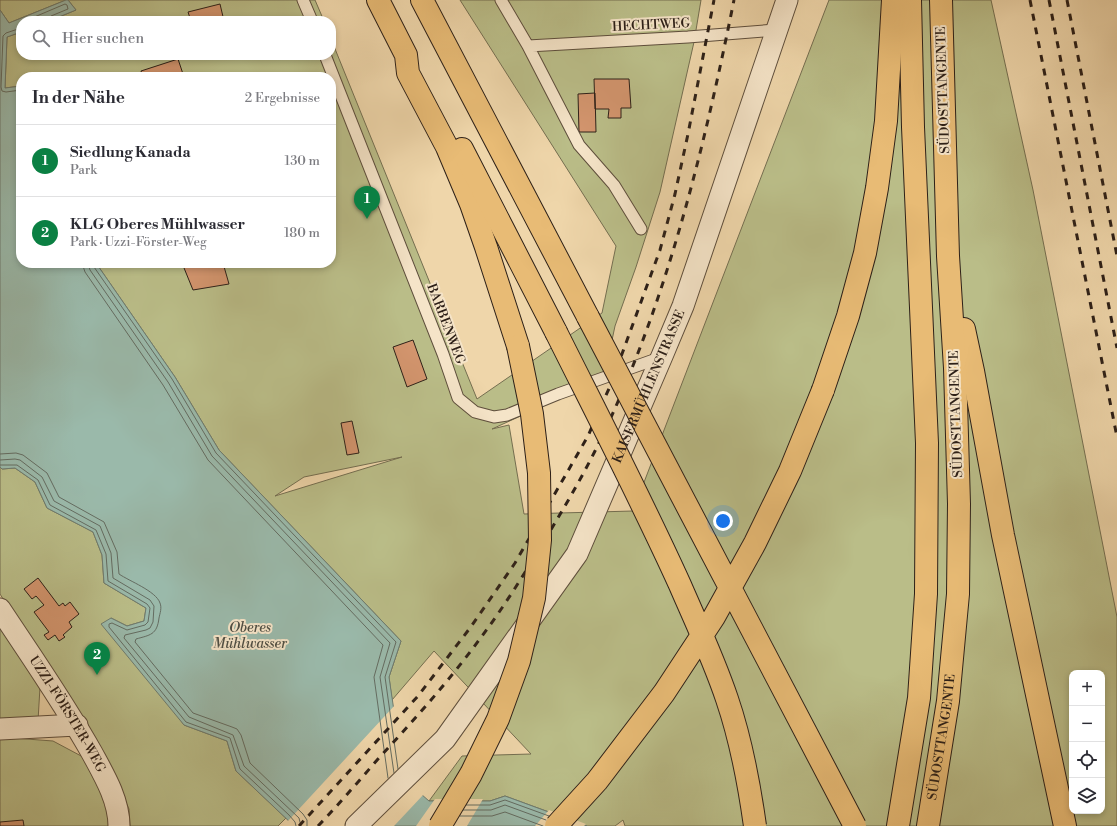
<!DOCTYPE html>
<html lang="de">
<head>
<meta charset="utf-8">
<style>
  body { margin:0; font-family:"Libre Bodoni",serif; background:#f7f7f7; color:#2b2b33 }
  .controls { position:absolute; right:12px; bottom:12px; display:grid; overflow:hidden; border-radius:8px; box-shadow:0 2px 6px #0003 }
  .controls button { width:36px; height:36px; display:grid; place-items:center; padding:0; border:0; border-bottom:1px solid #e1e1e2; background:#fff; color:#2b2b33; font:20px sans-serif }
  .you { position:absolute; left:723px; top:521px; width:14px; height:14px; margin:-10px; border:3px solid #fff; border-radius:50%; background:#1a73e8; box-shadow:0 0 0 6px #1a73e833 }
  .badge { display:grid; place-items:center; width:26px; height:26px; border-radius:50%; background:#0b8043; color:#fff; font-size:13px; font-weight:700 }
  .pin { position:absolute; translate:-50% -33px; filter:drop-shadow(0 1px 2px #0008) }
  .pin::after { content:''; position:absolute; top:21px; width:14px; height:12px; background:inherit; clip-path:polygon(0 0,100% 0,50% 100%) }
  .list { margin:0; padding:0; list-style:none }
  h2 { display:flex; justify-content:space-between; align-items:center; height:52px; margin:0; padding:0 16px; font-size:17px }
  h2 small { font-size:13px; font-weight:400; color:#7c7c81 }
  .list li { display:grid; grid-template-columns:26px 1fr auto; gap:12px; align-items:center; box-sizing:border-box; height:72px; padding:0 16px; border-top:1px solid #e1e1e2 }
  .list b { display:block; font-size:15px; white-space:nowrap }
  .list p { margin:0; font-size:13px; white-space:nowrap; color:#7c7c81 }
  .list em { font-size:13px; font-style:normal; color:#7c7c81 }
  .icon { flex:none; width:22px; height:22px; fill:none; stroke:currentColor; stroke-width:2; stroke-linecap:round; stroke-linejoin:round }
  .map { position:relative; flex:none; width:1117px; height:826px; overflow:hidden }
  .search { position:absolute; background:#fff; box-shadow:0 2px 6px #0003; left:16px; top:16px; width:320px; height:44px; display:flex; align-items:center; gap:10px; box-sizing:border-box; padding:0 14px; border-radius:16px; color:#7c7c81; font-size:15px }
  .panel { position:absolute; background:#fff; box-shadow:0 2px 6px #0003; left:16px; top:72px; width:320px; height:196px; border-radius:16px }
  .map>svg:first-child { display:block }
  .green { fill:#babd88; stroke:#746e50; fill-rule:evenodd }
  .water { fill:#9ab9aa; stroke:#6e7c70 }
  .pier { fill:#efd6aa }
  .lines { fill:none; stroke-linecap:round; stroke-linejoin:round }
  .shore { stroke:#646c61; stroke-width:1 }
  .building { fill:#d3956e; stroke:#2d2018 }
  .service-casing { stroke:#5e4e3c; stroke-width:13 }
  .minor-casing { stroke:#5e4e3c; stroke-width:23 }
  .motorway-casing { stroke:#2d2018; stroke-width:24 }
  .service { stroke:#f5e4c8; stroke-width:11 }
  .minor { stroke:#f5e4c8; stroke-width:21 }
  .motorway { stroke:#e8bb75; stroke-width:22 }
  .rail { stroke:#2d2018; stroke-width:3; stroke-dasharray:7 7; stroke-linecap:butt }
  .motorway-bridge-casing { stroke:#2d2018; stroke-width:24; stroke-linecap:butt }
  .motorway-bridge { stroke:#e8bb75; stroke-width:22 }
  .labels { text-anchor:middle; dominant-baseline:central; stroke-width:4; stroke-linejoin:round; paint-order:stroke }
  .street-label { font-size:13px; fill:#2d2018; stroke:#f5e4c8 }
  .water-label { font-size:14px; font-style:italic; fill:#4e4e44; stroke:#f5e4c8 }
</style>
</head>
<body>
<div class="map">
<svg width="1117" height="826" viewBox="0 0 1117 826">
  <rect width="100%" height="100%" fill="#efd6aa"/>
  <filter id="stains"><feTurbulence type="fractalNoise" baseFrequency=".005" numOctaves="4"/><feColorMatrix values="0 0 0 0 .2 0 0 0 0 .09 0 0 0 0 .02 0 0 0 .5 -.17"/></filter>
  <radialGradient id="worn" r=".72"><stop offset=".6" stop-color="#630" stop-opacity="0"/><stop offset="1" stop-color="#630" stop-opacity=".3"/></radialGradient>
  <path class="green" d="M0 0H66L9 23 0 10Z
    M68 0H315L324 21H49L76 10Z
    M460 0H701L694 42 660 192 636 267 615 326 604 378 492 429 509 425 524 514 633 511 829 0H991L1033 190 1117 617V826H625L623 820 615 826H587L505 796 490 801H429L462 756 531 754 434 651 392 700 389 677 401 641 219 450 175 377 96 263H331V77H21V86L5 88 7 37 21 32V55H331V39L477 399 602 313 616 246ZM402 457 275 496 304 477ZM1072 673H1102V811H1072Z
    M0 467 2 469 15 468 35 482 47 508 93 532 102 555 104 583 146 608 144 621 127 626 111 618 184 725 227 741 236 771 286 818 278 826H130L129 809 111 772 0 594Z
    M0 626 40 687 38 721 0 724Z
    M0 737 53 741 83 757 110 806 111 826H0Z"/>
  <path class="water" d="M66 0H68L76 10 49 21H21V32L7 37 5 88 21 86V263H96L175 377 219 450 401 641 389 677 404 779 429 801H490L505 796 587 826H294L236 771 227 741 184 725 101 624 111 618 127 626 144 621 146 608 104 583 102 555 93 532 47 508 35 482 15 468 2 469 0 467V10L9 23Z"/>
  <path class="pier" d="M395 705 406 778 424 794 394 826H291L287 822Z
    M435 799H483L467 826H416Z
    M549 810 586 824 584 826H535Z"/>
  <g class="lines">
    <path class="shore" d="M25 21 65 4 67 5 68 9 51 16 49 21
      M21 28 6 33 3 36 1 87 2 91 6 92 21 90
      M82 263 85 272 163 385 208 460 383 645 374 677 388 778
      M88 263 90 270 168 382 212 456 390 643 380 677 394 773
      M93 263 94 267 172 379 216 453 396 642 385 677 398 769
      M0 454 16 453 23 455 47 473 59 497 104 522 117 552 119 574C129 581 156 591 160 603 162 608 160 613 159 618 157 635 150 635 136 639L135 642 193 713 232 727 237 729 241 735 250 763 303 814 307 820V826
      M0 460 15 459 20 460 42 477 54 501 100 526 111 553 113 578 150 600 154 606 153 622 150 628 146 630 125 635 124 638 189 717 233 735 244 766 299 818 301 826
      M0 465H17L38 480 50 505 96 530 106 554 108 581 147 604 150 608 148 622 145 625 127 630 112 623 109 624V627L186 722 230 738 240 769 289 815 295 822 296 826
      M466 805H490L505 800 549 816
      M463 810H491L505 805 546 820
      M460 816H492L505 812 543 826"/>
  </g>
  <path class="building" d="M220 4 224 21H191L188 12Z
    M178 59 184 77H143L141 71Z
    M594 79H629L631 108H621V118H608L609 109H595Z
    M595 93 596 132H579L578 94Z
    M182 263H223L229 284 193 290Z
    M413 340 427 379 407 387 393 347Z
    M352 421 359 453 347 455 341 423Z
    M38 578 59 606 63 603 65 606 70 602 79 614 69 622 72 627 63 635 65 637 59 641 55 635 48 640 44 635 49 632 34 612 44 605 36 596 32 599 24 589Z
    M23 820 24 826H0V822Z"/>
  <g class="lines">
    <g class="service-casing">
      <path id="service" d="M303 0 312 21
        M501 0 528 46 579 145 614 185 641 229
        M528 46 688 37 776 30
        M325 55 443 354 458 398 475 412 494 417 507 415 558 394 662 357"/>
    </g>
    <g class="minor-casing">
      <g id="minor">
        <path id="s1" d="M0 609C31 656 64 703 92 753 104 775 119 800 119 826"/>
        <path d="M0 729 77 725"/>
        <path id="s2" d="M356 826 445 739 577 554 662 356 683 306 787 0"/>
      </g>
    </g>
    <g class="motorway-casing">
      <g id="motorway">
        <path d="M378 0 406 55 408 73 447 147 471 204 486 247 518 346"/>
        <path d="M422 0 588 317"/>
        <path d="M462 149 556 332"/>
        <path d="M964 329 973 371 1003 535 1065 826"/>
        <path d="M823 390 848 316 865 253 877 188 886 121 893 0"/>
        <path d="M898 826 919 698 926 594 927 443 913 127 910 0"/>
        <path id="s3" d="M928 826 948 701 958 594 959 504 955 368 948 256 941 0"/>
      </g>
    </g>
    <use href="#service" class="service"/>
    <use href="#minor" class="minor"/>
    <use href="#motorway" class="motorway"/>
    <path class="rail" d="M1030 0 1117 437
      M1049 0 1117 348
      M1067 0 1117 256
      M299 826 418 696 470 628 515 563 588 436 611 384 660 250 675 194 688 134 714 0
      M318 826C339 804 358 782 378 759 414 720 450 680 482 636 506 604 528 568 549 533 565 506 581 479 595 451 665 310 703 154 734 0"/>
    <g class="motorway-bridge-casing">
      <path id="motorway-bridge" d="M588 317 855 826
        M556 332C598 416 641 499 680 585 696 622 714 660 727 699 741 740 749 783 755 826
        M440 826 471 774 498 719 519 661 534 598 540 540 539 473 532 414 518 346
        M556 826 597 781 664 693 714 617 755 543 790 471 823 390"/>
    </g>
    <use href="#motorway-bridge" class="motorway-bridge"/>
  </g>
  <g class="labels">
    <g class="street-label">
      <text transform="translate(651 25) rotate(-3)">HECHTWEG</text>
      <text transform="translate(943 90) rotate(-92)">SÜDOSTTANGENTE</text>
      <text transform="translate(446 324) rotate(69)">BARBENWEG</text>
      <text stroke="none"><textPath href="#s2" startOffset="534">KAISERMÜHLENSTRASSE</textPath></text>
      <text transform="translate(956 414) rotate(-92)">SÜDOSTTANGENTE</text>
      <text stroke="none"><textPath href="#s1" startOffset="125">UZZI-FÖRSTER-WEG</textPath></text>
      <text stroke="none"><textPath href="#s3" startOffset="90">SÜDOSTTANGENTE</textPath></text>
    </g>
    <g class="water-label">
      <text x="250" y="628">Oberes<tspan x="250" dy="16">Mühlwasser</tspan></text>
    </g>
  </g>
  <rect width="100%" height="100%" filter="url(#stains)"/>
  <rect width="100%" height="100%" fill="url(#worn)"/>
</svg>
<div class="controls">
<button>+</button>
<button>−</button>
<button><svg class="icon" aria-label="locate" viewBox="0 0 24 24"><circle cx="12" cy="12" r="6"/><path d="M12 2v4M12 18v4M2 12h4M18 12h4"/></svg></button>
<button><svg class="icon" aria-label="layers" viewBox="0 0 24 24"><path d="M12 4l9 5-9 5-9-5zM3 14l9 5 9-5"/></svg></button>
</div>
<div class="you"></div>
<div class="pin badge" style="left:367px;top:219px">1</div>
<div class="pin badge" style="left:97px;top:675px">2</div>
<div class="search"><svg class="icon" aria-label="search" viewBox="0 0 24 24"><circle cx="10" cy="10" r="6"/><path d="M15 15l6 6"/></svg>Hier suchen</div>
<section class="panel">
<h2>In der Nähe<small>2 Ergebnisse</small></h2>
<ul class="list">
<li><span class="badge">1</span><div><b>Siedlung Kanada</b><p>Park</p></div><em>130 m</em></li>
<li><span class="badge">2</span><div><b>KLG Oberes Mühlwasser</b><p>Park · Uzzi-Förster-Weg</p></div><em>180 m</em></li>
</ul>
</section>
</div>
</body>
</html>
